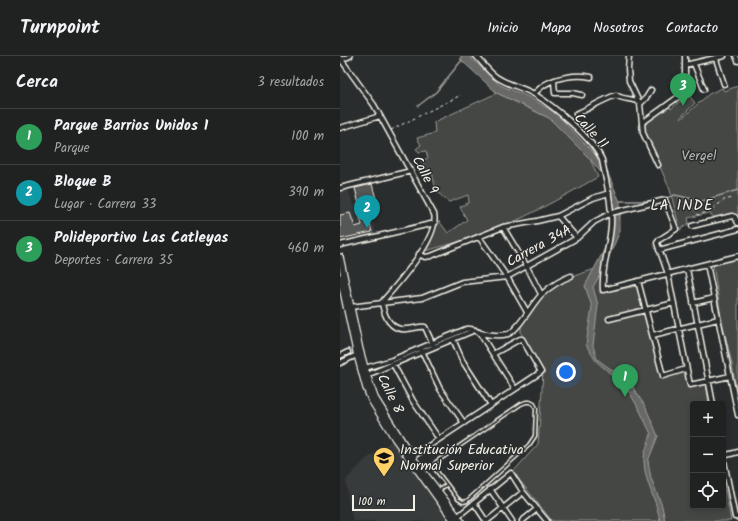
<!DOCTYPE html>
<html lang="es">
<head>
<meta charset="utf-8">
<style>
  body { margin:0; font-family:Kalam,sans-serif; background:#2d2f2f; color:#f1f3f6 }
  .controls { position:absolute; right:12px; bottom:12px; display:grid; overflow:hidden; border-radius:4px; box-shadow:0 2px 6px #0003 }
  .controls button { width:36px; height:36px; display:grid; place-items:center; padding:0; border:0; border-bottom:1px solid #3d3f40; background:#202222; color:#f1f3f6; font:20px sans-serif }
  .scale { position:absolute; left:12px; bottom:10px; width:63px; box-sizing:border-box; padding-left:4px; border:2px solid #f4f1e8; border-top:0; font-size:11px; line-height:14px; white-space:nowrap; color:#f4f1e8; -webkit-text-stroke:3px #2a2d2e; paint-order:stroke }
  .you { position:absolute; left:226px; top:316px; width:14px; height:14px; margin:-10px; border:3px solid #fff; border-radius:50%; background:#1a73e8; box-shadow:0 0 0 6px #1a73e833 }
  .badge { display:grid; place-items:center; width:26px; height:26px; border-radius:50%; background:#8bbbb9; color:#fff; font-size:13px; font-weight:700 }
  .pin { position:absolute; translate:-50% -33px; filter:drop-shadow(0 1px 2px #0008) }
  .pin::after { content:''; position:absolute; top:21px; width:14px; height:12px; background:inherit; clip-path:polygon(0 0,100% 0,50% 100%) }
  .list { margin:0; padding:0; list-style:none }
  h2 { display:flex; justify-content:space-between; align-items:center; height:52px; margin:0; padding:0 16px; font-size:17px }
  h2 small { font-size:13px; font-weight:400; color:#a2a4a5 }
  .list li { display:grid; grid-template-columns:26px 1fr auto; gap:12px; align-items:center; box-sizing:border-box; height:56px; padding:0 16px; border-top:1px solid #3d3f40 }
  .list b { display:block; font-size:15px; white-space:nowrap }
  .list p { margin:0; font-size:13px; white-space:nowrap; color:#a2a4a5 }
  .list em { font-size:13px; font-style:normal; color:#a2a4a5 }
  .icon { flex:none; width:22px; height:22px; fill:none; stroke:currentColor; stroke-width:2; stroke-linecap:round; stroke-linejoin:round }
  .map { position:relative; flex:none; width:398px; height:465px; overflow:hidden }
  header { display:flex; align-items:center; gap:24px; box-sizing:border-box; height:56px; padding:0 20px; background:#202222; border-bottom:1px solid #3d3f40 }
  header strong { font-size:19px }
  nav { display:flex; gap:22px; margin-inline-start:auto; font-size:14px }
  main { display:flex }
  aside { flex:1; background:#202222 }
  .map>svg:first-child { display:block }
  .built { fill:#373a3a }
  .green { fill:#444645; stroke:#9c9c96 }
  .water { fill:#676866; stroke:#9f9f9a }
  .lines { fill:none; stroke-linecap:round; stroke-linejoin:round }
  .stream { stroke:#9f9f9a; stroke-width:1.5 }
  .building { fill:#555756; stroke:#f4f1e8 }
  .service-casing { stroke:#f4f1e8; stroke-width:5 }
  .minor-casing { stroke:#f4f1e8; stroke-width:7 }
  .secondary-casing { stroke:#f4f1e8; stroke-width:8 }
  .path { stroke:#f4f1e8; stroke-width:1; stroke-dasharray:3 3; stroke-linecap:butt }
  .service { stroke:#2a2d2e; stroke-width:2 }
  .minor { stroke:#2a2d2e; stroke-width:4 }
  .secondary { stroke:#2a2d2e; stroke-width:5.5 }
  .labels { text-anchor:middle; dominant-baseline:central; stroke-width:3; stroke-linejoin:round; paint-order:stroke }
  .street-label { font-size:14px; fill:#f4f1e8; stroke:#2a2d2e }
  .park-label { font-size:14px; fill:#b6b5af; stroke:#2a2d2e }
  .poi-label { font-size:14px; fill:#f4f1e8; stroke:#2a2d2e; text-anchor:start }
  .neighbourhood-label { font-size:15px; letter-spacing:1px; fill:#f4f1e8; stroke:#2a2d2e }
</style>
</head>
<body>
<header>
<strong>Turnpoint</strong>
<nav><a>Inicio</a><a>Mapa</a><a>Nosotros</a><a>Contacto</a></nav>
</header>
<main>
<aside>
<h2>Cerca<small>3 resultados</small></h2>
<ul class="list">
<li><span class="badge" style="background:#2e9e5b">1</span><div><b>Parque Barrios Unidos 1</b><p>Parque</p></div><em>100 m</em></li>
<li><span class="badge" style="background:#0f9aa8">2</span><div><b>Bloque B</b><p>Lugar · Carrera 33</p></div><em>390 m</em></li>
<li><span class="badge" style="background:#2e9e5b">3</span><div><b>Polideportivo Las Catleyas</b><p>Deportes · Carrera 35</p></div><em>460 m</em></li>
</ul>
</aside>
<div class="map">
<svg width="398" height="465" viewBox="0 0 398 465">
  <rect width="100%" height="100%" fill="#2a2d2e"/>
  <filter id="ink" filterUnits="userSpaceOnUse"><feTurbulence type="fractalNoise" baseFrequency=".025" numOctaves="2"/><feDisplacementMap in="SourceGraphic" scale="8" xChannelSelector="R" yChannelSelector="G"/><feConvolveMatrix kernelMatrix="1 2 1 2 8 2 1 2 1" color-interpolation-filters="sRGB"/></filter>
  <g filter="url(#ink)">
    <path class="built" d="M32 126 38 150 30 153 36 178 0 187V134L8 132 13 149 17 147 13 131Z
      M54 383 68 406 111 465H13L8 443 6 424 24 405Z"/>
    <path class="green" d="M398 30V162L395 158 376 163 369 157 348 162 349 167 340 174 330 134 302 69 328 50 331 53 348 38 355 47 340 62 341 63 369 38 382 32 384 35Z
      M157 37 209 62 250 103 258 121C220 142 180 166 138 180 120 186 102 190 85 195L99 165 108 177 127 164 120 151 129 146 128 139 109 146C101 140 96 136 94 126 93 122 93 118 91 114H87L81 105 88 102 86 95 79 96 76 93 81 89 77 82 95 77 94 66Z
      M398 202V338H397L392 308 381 261 373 208Z
      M264 210 260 237 297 230 322 322 345 316 348 331 366 327 369 348H353V450H383V423L391 465H212L173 416 198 388 202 334 203 315 181 277V268L202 241 225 223Z"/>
    <path class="water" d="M121 0H129L160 29 189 41 217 58 264 108 280 146V175L265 210 253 231 258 249 253 290 257 303 290 327 305 350 318 380 308 405 311 422 322 450 325 465H320C317 444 304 425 304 405 303 398 309 386 311 378L299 353 287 332 256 305 246 289 252 251 245 230 264 194 273 168 271 136 262 118 250 103 209 62 157 37 120 3Z"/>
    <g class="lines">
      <path class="stream" d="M78 50 96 36 122 4
        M323 143 335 139 362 145 398 134
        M280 145H311"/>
    </g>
    <path class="building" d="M32 128 36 143 19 148 15 132Z
      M26 153 32 176 0 183V159L10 157 15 171 22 169 18 155Z"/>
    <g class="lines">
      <g class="service-casing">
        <path id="service" d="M186 346H190L194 348 196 352 195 380 189 389 127 445 123 446 118 443 95 413 94 410 96 406 181 348Z
          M98 435 106 429"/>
      </g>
      <g class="minor-casing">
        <path id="minor" d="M136 0C142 6 148 15 155 20 167 29 182 31 194 38 214 50 253 83 262 104 266 126 272 146 271 169 270 190 261 212 263 234L398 200
          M289 0 288 13 289 25 300 48 303 77 318 109
          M396 0 398 5
          M0 2 34 49 94 158C100 181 57 229 42 246
          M376 3 384 28
          M1 4 10 0
          M354 8 364 33
          M345 9 384 0
          M214 25 215 37H233L242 39
          M194 38C197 35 200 32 204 29 217 21 236 18 251 21
          M300 48 306 42 311 34
          M236 58C250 52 262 44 276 39 283 44 291 42 299 46
          M302 67 345 36V0
          M0 72 40 60
          M0 132 71 115
          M218 160 237 182
          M352 170 392 160 395 161 398 167
          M163 171 186 209 201 238
          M139 181 167 221 187 256
          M0 189 95 167
          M319 194 398 173
          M79 198 85 201 91 200 163 171 197 165 218 160 253 142 269 137
          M367 208 398 359
          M347 213 373 348
          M298 225 323 320 346 313
          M42 247C44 260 51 275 66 273 73 273 79 270 85 271L93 289
          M353 247 374 242
          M10 251 82 242 122 226 167 221 237 182 254 166 271 157 325 144 336 173 319 184 317 187 328 218 350 329 390 320
          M269 263 334 247
          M139 276 175 333
          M313 279 378 263
          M113 283 122 304 151 349
          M82 295 100 333 124 367
          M0 300 8 296
          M0 307 17 299
          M53 308 73 345 99 383
          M25 312 52 304 126 273C132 272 135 275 141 277 149 279 160 280 168 278 178 275 193 246 202 238 210 231 220 224 231 220
          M27 319 135 274
          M383 400 395 461H398
          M383 400 398 396
          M72 401 201 316 182 283H180L153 298
          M150 433 172 465
          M134 447 146 465
          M117 461 171 417 183 436 207 465
          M147 465 183 436
          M182 465 197 453"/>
      </g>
      <g class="secondary-casing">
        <path id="secondary" d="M0 201 20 294 27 319 35 342 72 401 121 465
          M0 221 16 295 26 332 31 344 55 383 114 465"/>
      </g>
      <path class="path" d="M51 74 121 39
        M344 150H353L358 159 370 155 384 144 393 142"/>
      <use href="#service" class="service"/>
      <use href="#minor" class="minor"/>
      <use href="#secondary" class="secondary"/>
    </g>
  </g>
  <defs>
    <g id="university-pin" transform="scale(1.15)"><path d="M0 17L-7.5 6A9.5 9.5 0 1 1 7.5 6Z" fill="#ffd166" stroke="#2a2d2e"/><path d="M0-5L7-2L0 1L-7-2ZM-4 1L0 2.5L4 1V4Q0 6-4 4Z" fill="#111"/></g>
  </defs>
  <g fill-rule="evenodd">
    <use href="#university-pin" x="44" y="402"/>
  </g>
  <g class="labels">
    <g class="street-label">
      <text transform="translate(251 75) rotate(47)">Calle 11</text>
      <text transform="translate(85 119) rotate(62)">Calle 9</text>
      <text transform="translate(199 190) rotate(-29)">Carrera 34A</text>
      <text transform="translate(50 338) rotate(64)">Calle 8</text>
    </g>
    <g class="park-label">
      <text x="359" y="100">Vergel</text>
    </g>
    <g class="poi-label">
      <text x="60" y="394">Institución Educativa<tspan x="60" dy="16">Normal Superior</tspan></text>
    </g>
    <g class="neighbourhood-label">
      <text x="342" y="150">LA INDE</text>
    </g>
  </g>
</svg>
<div class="controls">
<button>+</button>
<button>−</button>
<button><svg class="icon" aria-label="locate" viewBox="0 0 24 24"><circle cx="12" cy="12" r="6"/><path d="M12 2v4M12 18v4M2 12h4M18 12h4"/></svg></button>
</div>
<div class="scale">100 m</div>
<div class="you"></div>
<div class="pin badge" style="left:285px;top:341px;background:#2e9e5b">1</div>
<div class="pin badge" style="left:27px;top:172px;background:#0f9aa8">2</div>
<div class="pin badge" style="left:343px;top:50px;background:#2e9e5b">3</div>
</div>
</main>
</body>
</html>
